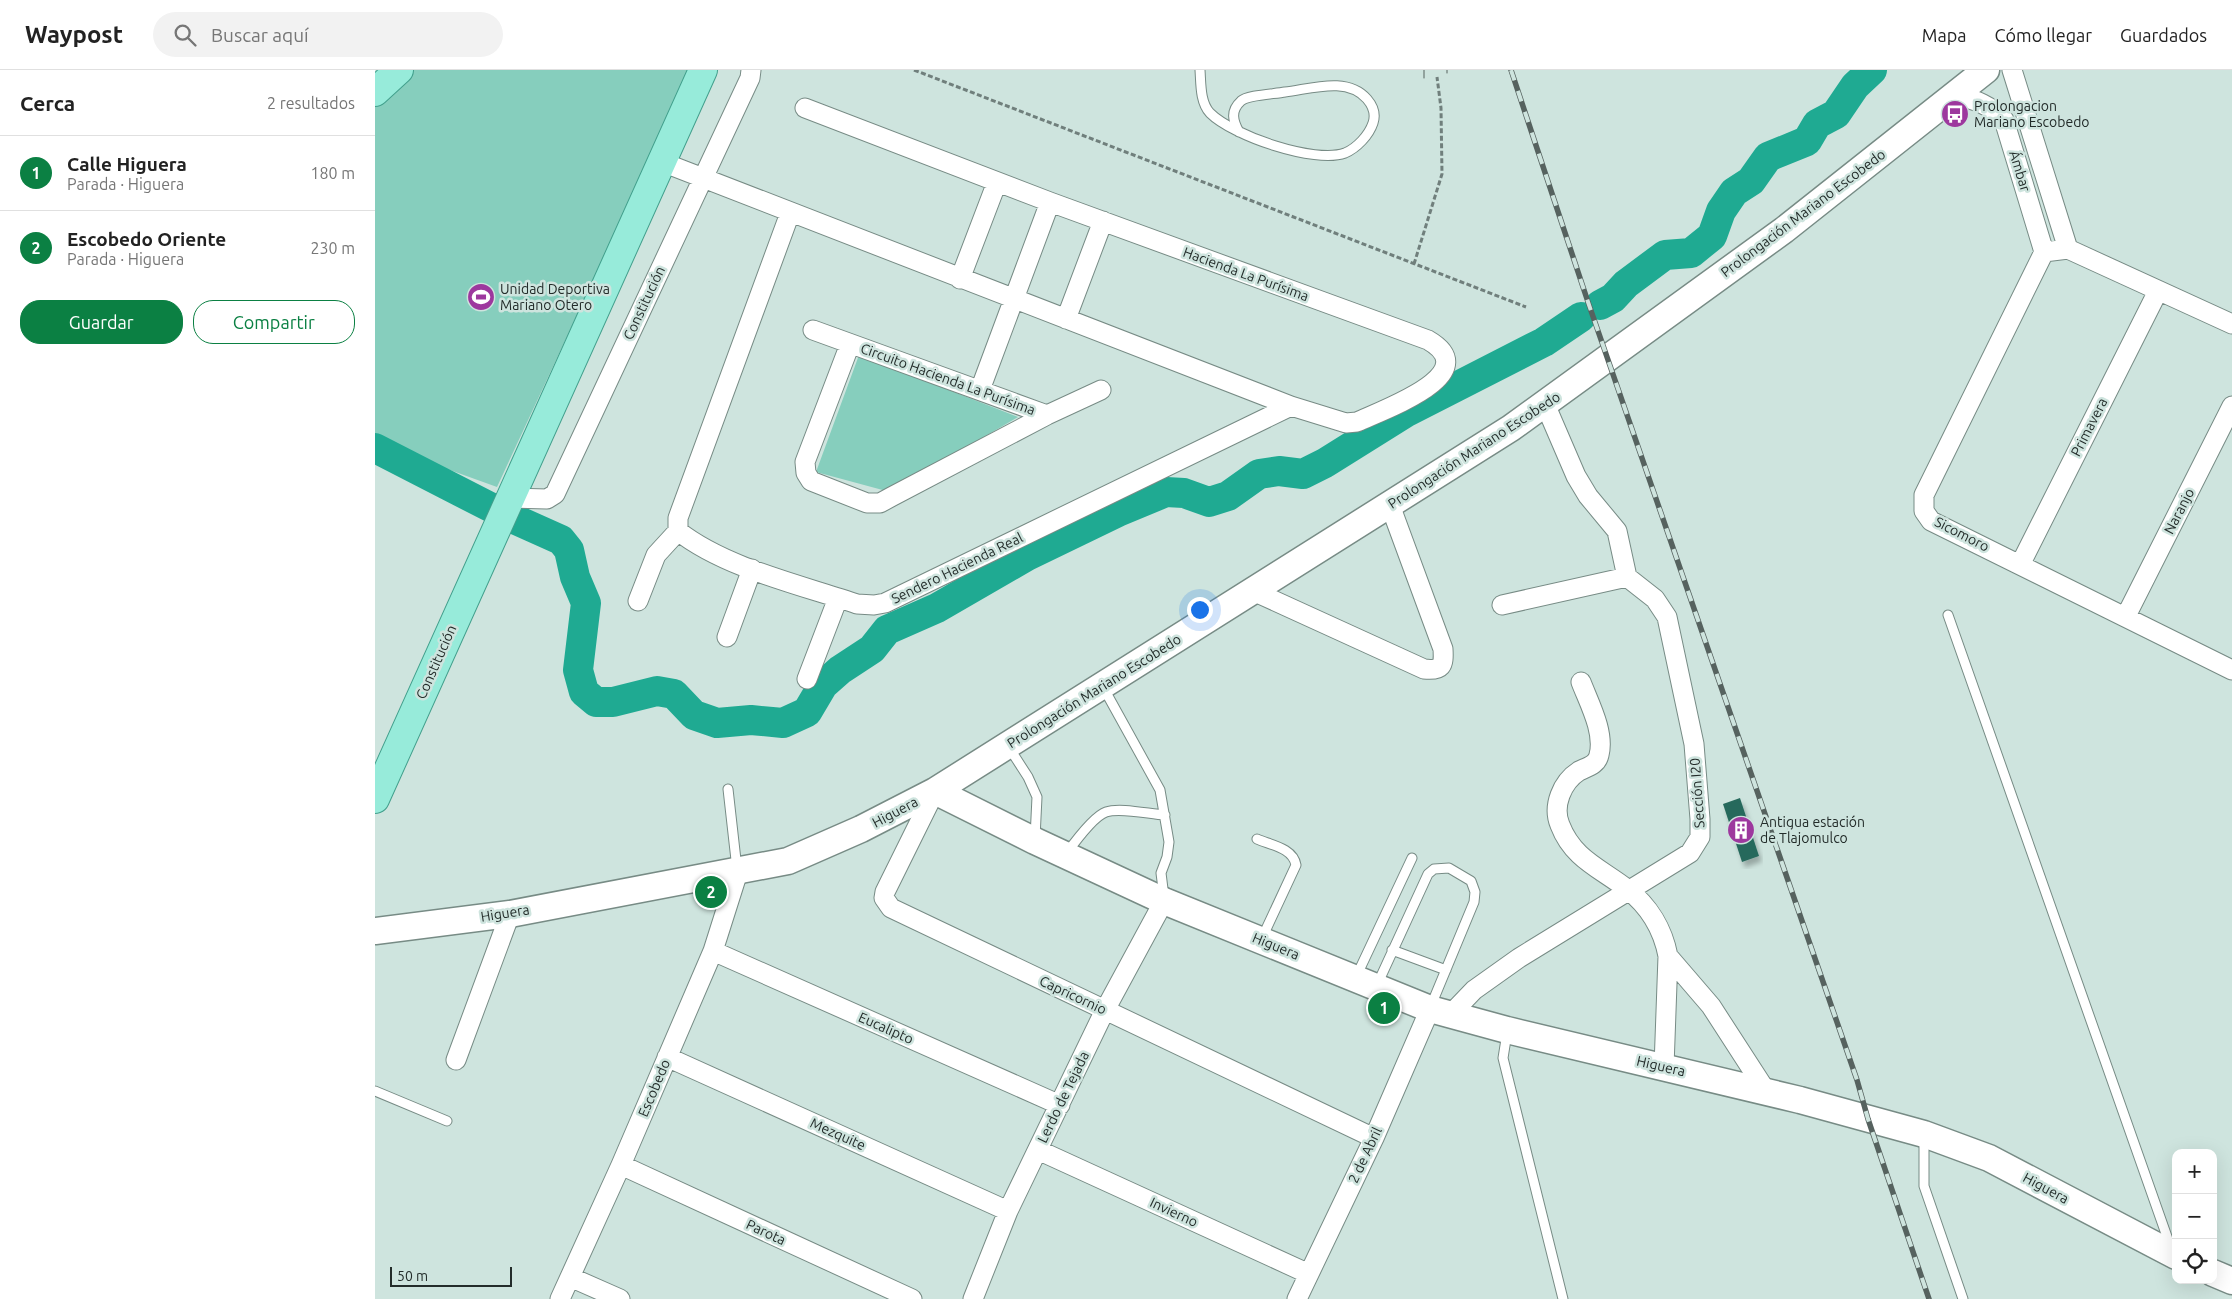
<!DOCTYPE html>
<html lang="es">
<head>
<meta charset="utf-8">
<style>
  body { margin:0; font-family:Ubuntu,sans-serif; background:#f2f2f2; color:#222 }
  .controls { position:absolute; right:15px; bottom:15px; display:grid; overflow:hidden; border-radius:10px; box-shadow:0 5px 20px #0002 }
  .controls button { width:45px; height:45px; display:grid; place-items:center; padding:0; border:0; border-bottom:1px solid #e0e0e0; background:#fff; color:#222; font:25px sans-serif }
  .scale { position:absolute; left:15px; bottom:12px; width:122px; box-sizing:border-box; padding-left:5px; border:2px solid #232c2a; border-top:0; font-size:14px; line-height:18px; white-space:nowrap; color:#232c2a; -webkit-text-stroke:4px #cee4de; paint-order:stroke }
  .you { position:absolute; left:824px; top:539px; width:18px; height:18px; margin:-12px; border:4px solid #fff; border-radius:50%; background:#1a73e8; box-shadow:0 0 0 8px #1a73e833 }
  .badge { display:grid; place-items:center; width:32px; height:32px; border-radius:50%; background:#0b8043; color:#fff; font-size:16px; font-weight:700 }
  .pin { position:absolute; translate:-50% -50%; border:2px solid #fff; box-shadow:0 1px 5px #0006 }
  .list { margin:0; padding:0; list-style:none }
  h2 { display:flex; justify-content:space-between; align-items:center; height:65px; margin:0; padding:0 20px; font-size:21px }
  h2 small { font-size:16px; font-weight:400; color:#767676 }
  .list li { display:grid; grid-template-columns:32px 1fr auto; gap:15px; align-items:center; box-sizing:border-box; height:75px; padding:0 20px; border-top:1px solid #e0e0e0 }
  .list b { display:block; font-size:19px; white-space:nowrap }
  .list p { margin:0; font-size:16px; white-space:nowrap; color:#767676 }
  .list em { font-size:16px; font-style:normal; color:#767676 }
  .actions { display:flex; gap:10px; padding:15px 20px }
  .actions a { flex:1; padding:11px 0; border:1px solid #0b8043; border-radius:20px; text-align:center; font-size:18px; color:#0b8043 }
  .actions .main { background:#0b8043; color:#fff }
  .icon { flex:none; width:28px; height:28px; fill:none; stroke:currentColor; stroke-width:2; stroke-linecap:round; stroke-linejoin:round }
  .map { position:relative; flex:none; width:1857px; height:1229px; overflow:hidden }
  header { display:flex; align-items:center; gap:30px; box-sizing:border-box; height:70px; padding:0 25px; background:#fff; border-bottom:1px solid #e0e0e0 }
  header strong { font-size:24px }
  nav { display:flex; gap:28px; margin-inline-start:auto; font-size:18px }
  .search { width:350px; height:45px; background:#f2f2f2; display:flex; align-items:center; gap:12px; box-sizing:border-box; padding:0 18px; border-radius:28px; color:#767676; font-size:19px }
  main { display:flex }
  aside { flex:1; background:#fff }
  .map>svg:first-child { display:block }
  .green { fill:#86cebd }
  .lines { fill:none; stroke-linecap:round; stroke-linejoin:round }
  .river { stroke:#1faa92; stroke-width:30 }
  .building { fill:#28695c; filter:url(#shadow) }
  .lane-casing { stroke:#778b85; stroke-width:11 }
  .street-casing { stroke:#778b85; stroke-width:21 }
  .secondary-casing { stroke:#778b85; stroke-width:29 }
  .primary-casing { stroke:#429f8c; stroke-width:30 }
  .path { stroke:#707f7c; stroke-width:3; stroke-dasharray:5 2.5; stroke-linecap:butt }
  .lane { stroke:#fff; stroke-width:9 }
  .street { stroke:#fff; stroke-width:19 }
  .secondary { stroke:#fff; stroke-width:26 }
  .primary { stroke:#97ebda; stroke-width:28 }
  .tram { stroke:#56625f; stroke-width:1 }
  .rail-casing { stroke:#56625f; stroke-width:5.5 }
  .rail { stroke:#cee4de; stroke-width:4; stroke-dasharray:11; stroke-linecap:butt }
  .labels { text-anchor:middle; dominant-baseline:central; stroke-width:5; stroke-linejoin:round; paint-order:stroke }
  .poi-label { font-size:14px; fill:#232c2a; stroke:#cee4de; text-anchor:start }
  .street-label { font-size:14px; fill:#232c2a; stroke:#cee4de }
</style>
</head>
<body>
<header>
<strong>Waypost</strong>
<div class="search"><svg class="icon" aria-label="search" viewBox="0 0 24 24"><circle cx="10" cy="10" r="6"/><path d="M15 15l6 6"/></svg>Buscar aquí</div>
<nav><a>Mapa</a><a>Cómo llegar</a><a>Guardados</a></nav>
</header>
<main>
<aside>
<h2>Cerca<small>2 resultados</small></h2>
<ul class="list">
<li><span class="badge">1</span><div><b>Calle Higuera</b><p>Parada · Higuera</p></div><em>180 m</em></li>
<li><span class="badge">2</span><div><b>Escobedo Oriente</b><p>Parada · Higuera</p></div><em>230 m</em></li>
</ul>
<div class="actions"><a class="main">Guardar</a><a>Compartir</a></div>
</aside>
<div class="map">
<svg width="1857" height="1229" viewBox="0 0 1857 1229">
  <defs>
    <filter id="shadow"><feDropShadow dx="3" dy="5.5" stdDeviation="2.5" flood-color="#0004"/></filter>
  </defs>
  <rect width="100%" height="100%" fill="#cee4de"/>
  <path class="green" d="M32 0H316L122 417 0 373V29Z
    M484 285 643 347 515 422 441 402Z"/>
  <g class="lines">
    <path class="river" d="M1225 235 1238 228 1251 214 1290 185 1316 183 1337 166 1346 141 1359 122 1376 111 1393 87 1432 71 1442 54 1461 44 1480 16 1497 0
      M0 378 119 439
      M137 448 186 470 194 480 200 507 211 533 203 600 209 622 221 632H238L282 621 299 624 319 645 342 653 376 650 408 653 432 642 448 615 465 600 497 579 512 560 562 538 652 486 743 442 791 422 809 423 834 432 853 426 884 404 904 401 928 404 950 393 1030 343 1169 272 1206 247"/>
  </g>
  <path class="building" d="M1365 728 1384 786 1367 792 1348 734Z"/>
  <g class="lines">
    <g class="lane-casing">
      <path id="lane" d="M825 0C826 14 825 32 835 43 858 66 940 94 970 83 982 78 994 65 998 53 1001 44 998 36 992 29 972 6 936 19 910 22 900 24 872 25 866 31 855 41 858 51 864 62
        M1573 545 1796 1178
        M728 617 785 720 794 772 792 787 786 803 789 827
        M633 676 653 707 662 727 660 768
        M353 719 362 799
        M882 769C896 775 918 778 921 795L887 868
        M691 784C699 773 719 746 731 742 745 737 774 744 790 745
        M1017 880 1071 900
        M981 907 1037 788
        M1002 915 1053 804 1059 799 1074 798 1096 811 1100 822 1099 832 1055 938
        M1132 963 1128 988 1188 1229
        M0 1021 72 1051
        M1549 1068V1116L1588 1229"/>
    </g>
    <g class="street-casing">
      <path id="street" d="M1637 0 1693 179
        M1581 25C1601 30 1615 35 1629 50L1669 182
        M287 92 916 336 971 353 982 352C1007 340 1112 304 1053 270L675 132 430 38
        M415 143 303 448V461C350 498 426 515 482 534L499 535 510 533 916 336
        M1669 182 1549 425V441L1556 451 1857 600
        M1669 182 1693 179 1857 254
        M585 209 622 112
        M691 249 728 151
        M438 260 672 345
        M475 274 430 392 431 403 436 411 492 433H505L516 427 672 345 726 320
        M605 320 675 132
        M135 428 172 429 180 424 375 8 376 0
        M1646 493 1783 221
        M878 521 1049 599C1067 601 1069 596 1068 579L1015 435
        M263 531 281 485 303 461
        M1127 535 1252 507
        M1751 546 1857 336
        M352 567 377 499
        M432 609 463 528
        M1206 612C1214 633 1230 662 1224 685 1222 695 1212 697 1204 701 1187 712 1177 736 1185 755 1198 789 1225 798 1252 819 1274 836 1288 860 1293 886L1289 997
        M560 721 510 822 509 828 516 838 999 1068
        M338 881 685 1035
        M1293 886 1336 936 1391 1021
        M1075 945 1099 920 1144 888 1315 783 1325 767V749L1319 674 1292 547 1280 529 1252 507 1242 461 1213 426 1201 406 1170 334
        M292 987 633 1141
        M81 990 135 844
        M663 1080 934 1204
        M246 1095 537 1229
        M195 1207 245 1229
        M185 1229 246 1095 338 881 363 802
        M598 1229 633 1141 730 940 789 831
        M922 1229 999 1068 1055 939"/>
    </g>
    <g class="secondary-casing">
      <path id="secondary" d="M560 721 1136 358 1409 160 1611 0
        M0 861 135 844 413 791 486 759 560 721 660 771 789 831 1055 939 1132 960 1425 1030 1549 1064 1614 1088 1801 1186
        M1838 1203 1857 1211"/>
    </g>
    <g class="primary-casing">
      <path id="primary" d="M0 22 24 0
        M0 729 328 0"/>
    </g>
    <path class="path" d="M539 0 1151 237
      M1039 194 1067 104 1066 38 1062 7"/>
    <use href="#lane" class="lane"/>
    <use href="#street" class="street"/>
    <use href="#secondary" class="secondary"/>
    <use href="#primary" class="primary"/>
    <path class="tram" d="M1049 0V8
      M1072 0V3"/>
    <g class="rail-casing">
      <path id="rail" d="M1136 0 1213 232 1482 1010 1493 1049 1554 1229"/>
    </g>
    <use href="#rail" class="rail"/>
  </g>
  <defs>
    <g id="bus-disc" transform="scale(1.4375)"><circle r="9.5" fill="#9d389e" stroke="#cee4de"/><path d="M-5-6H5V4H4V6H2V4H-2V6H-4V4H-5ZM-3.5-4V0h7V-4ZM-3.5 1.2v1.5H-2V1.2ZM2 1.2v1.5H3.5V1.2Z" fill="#fff"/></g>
    <g id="stadium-disc" transform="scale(1.4375)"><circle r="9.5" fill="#9d389e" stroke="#cee4de"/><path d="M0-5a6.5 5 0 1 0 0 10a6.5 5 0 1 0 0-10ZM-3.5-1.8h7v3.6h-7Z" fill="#fff"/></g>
    <g id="building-disc" transform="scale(1.4375)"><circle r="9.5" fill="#9d389e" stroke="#cee4de"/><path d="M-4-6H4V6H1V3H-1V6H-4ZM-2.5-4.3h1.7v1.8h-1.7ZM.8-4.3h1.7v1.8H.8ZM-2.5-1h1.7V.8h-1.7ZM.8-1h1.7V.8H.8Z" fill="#fff"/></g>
  </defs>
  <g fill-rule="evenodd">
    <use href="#bus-disc" x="1580" y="44"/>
    <use href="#stadium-disc" x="106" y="227"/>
    <use href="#building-disc" x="1366" y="760"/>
  </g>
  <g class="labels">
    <g class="poi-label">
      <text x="1599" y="36">Prolongacion<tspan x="1599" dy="16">Mariano Escobedo</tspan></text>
      <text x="125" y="219">Unidad Deportiva<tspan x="125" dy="16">Mariano Otero</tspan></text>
      <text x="1385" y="752">Antigua estación<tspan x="1385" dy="16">de Tlajomulco</tspan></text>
    </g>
    <g class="street-label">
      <text transform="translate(1645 101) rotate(73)">Ámbar</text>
      <text transform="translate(1428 143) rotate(-37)">Prolongación Mariano Escobedo</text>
      <text transform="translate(871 204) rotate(20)">Hacienda La Purísima</text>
      <text transform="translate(269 233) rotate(-65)">Constitución</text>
      <text transform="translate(573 309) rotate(20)">Circuito Hacienda La Purísima</text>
      <text transform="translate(1714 357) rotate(-63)">Primavera</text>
      <text transform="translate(1099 380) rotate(-33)">Prolongación Mariano Escobedo</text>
      <text transform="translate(1804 441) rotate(-63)">Naranjo</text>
      <text transform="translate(1587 464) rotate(27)">Sicomoro</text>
      <text transform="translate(582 498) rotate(-26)">Sendero Hacienda Real</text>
      <text transform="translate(61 592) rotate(-66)">Constitución</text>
      <text transform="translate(719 621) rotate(-32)">Prolongación Mariano Escobedo</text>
      <text transform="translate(1322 723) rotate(-94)">Sección I20</text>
      <text transform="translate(520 742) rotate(-28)">Higuera</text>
      <text transform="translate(130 843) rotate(-9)">Higuera</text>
      <text transform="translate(901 876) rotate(22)">Higuera</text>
      <text transform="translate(698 925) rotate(25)">Capricornio</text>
      <text transform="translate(511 958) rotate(24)">Eucalipto</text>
      <text transform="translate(1286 996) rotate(13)">Higuera</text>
      <text transform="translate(279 1018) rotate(-67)">Escobedo</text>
      <text transform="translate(688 1027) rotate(-64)">Lerdo de Tejada</text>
      <text transform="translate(463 1064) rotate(24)">Mezquite</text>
      <text transform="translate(990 1085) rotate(-65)">2 de Abril</text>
      <text transform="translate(1671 1118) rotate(28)">Higuera</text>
      <text transform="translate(799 1142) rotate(25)">Invierno</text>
      <text transform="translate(391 1162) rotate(25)">Parota</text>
    </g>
  </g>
</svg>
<div class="controls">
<button>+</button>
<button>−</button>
<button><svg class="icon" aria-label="locate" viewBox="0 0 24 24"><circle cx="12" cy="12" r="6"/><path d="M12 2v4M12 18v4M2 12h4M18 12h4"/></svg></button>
</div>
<div class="scale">50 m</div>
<div class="you"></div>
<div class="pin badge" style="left:1009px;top:938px">1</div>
<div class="pin badge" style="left:336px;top:822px">2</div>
</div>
</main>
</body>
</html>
